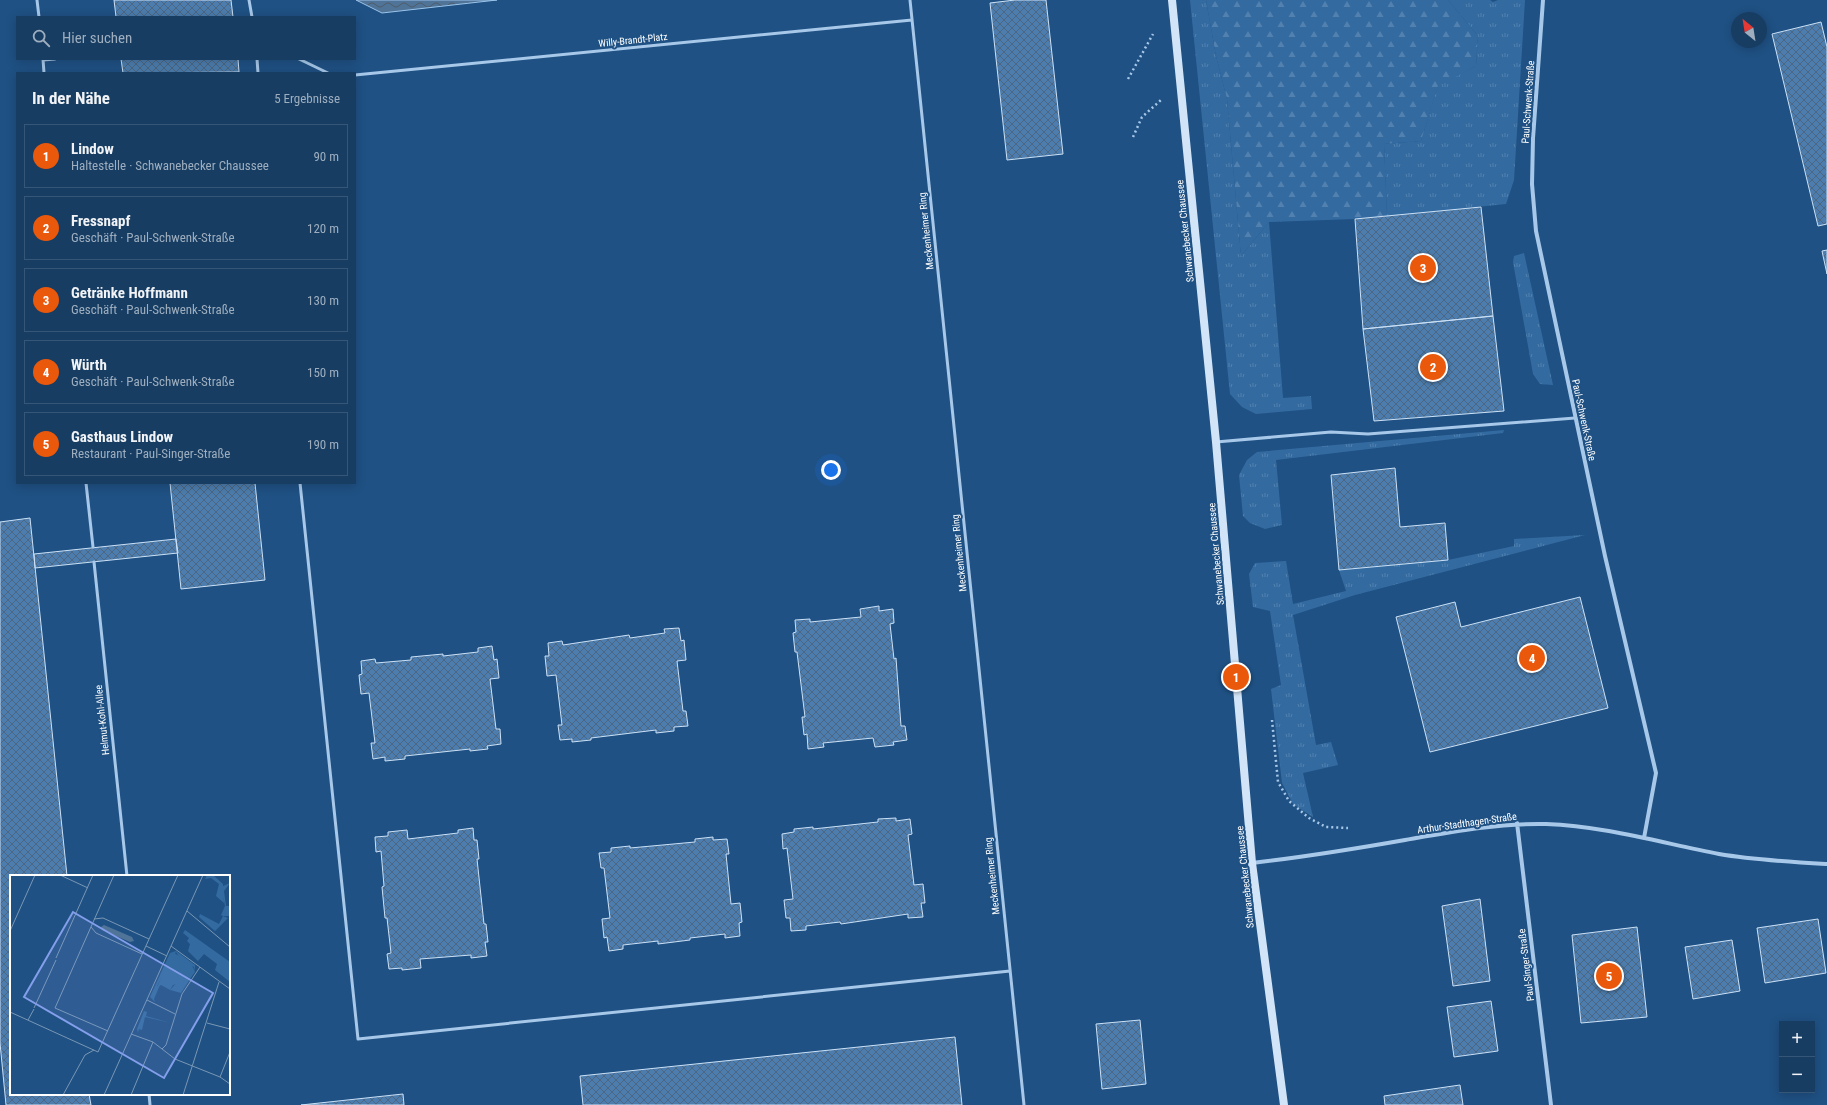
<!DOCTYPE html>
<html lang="de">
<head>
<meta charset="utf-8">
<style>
  body { margin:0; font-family:"Roboto Condensed",sans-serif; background:#204469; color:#f1f3f6 }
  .controls { position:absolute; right:12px; bottom:12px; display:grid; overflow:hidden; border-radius:0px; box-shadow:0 2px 10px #0003 }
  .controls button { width:36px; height:36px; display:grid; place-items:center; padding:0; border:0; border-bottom:1px solid #365678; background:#173d63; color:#f1f3f6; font:20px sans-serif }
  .compass { position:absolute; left:1731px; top:12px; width:36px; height:36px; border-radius:50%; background:#173d63; box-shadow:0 2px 10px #0003; rotate:330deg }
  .you { position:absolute; left:831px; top:470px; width:14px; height:14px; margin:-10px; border:3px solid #fff; border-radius:50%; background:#1a73e8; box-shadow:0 0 0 6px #1a73e833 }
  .badge { display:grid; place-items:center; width:26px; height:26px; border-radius:50%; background:#ea580c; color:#fff; font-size:13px; font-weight:700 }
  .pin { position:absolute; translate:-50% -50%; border:2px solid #fff; box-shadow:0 1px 4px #0006 }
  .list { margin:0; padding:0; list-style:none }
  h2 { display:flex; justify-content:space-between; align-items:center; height:52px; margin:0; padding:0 16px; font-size:17px }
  h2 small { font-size:13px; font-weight:400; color:#9eaebe }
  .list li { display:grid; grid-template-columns:26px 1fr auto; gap:12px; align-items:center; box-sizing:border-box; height:64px; margin:0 8px 8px; padding:0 8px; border:1px solid #365678; border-radius:0px }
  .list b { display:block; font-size:15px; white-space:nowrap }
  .list p { margin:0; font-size:13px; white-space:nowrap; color:#9eaebe }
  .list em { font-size:13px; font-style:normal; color:#9eaebe }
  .icon { flex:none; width:22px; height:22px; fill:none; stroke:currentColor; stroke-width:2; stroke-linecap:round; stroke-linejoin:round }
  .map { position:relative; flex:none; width:1827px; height:1105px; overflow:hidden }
  .search { position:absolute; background:#173d63; box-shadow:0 2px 10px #0003; left:16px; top:16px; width:340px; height:44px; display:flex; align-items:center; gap:10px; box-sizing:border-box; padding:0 14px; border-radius:0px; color:#9eaebe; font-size:15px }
  .panel { position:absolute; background:#173d63; box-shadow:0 2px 10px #0003; left:16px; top:72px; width:340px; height:412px; border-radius:0px }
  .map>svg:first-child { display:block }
  .grass { fill:url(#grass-tufts) }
  .forest { fill:url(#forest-firs) }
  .water { fill:url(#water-waves); stroke:#9ac4eb }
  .building { fill:url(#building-cross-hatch); stroke:#cbe1f7 }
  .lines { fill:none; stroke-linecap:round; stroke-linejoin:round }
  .path { stroke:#a7c8e9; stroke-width:2.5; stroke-dasharray:2 3; stroke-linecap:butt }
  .lane { stroke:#a7c8e9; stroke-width:3 }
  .street { stroke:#a7c8e9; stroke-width:4 }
  .secondary { stroke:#d2e4f7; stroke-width:8 }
  .labels { text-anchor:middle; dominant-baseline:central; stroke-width:4; stroke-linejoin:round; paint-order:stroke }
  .street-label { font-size:10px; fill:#fff; stroke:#1f5184 }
  .inset-road { fill:none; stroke:#7997b5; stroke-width:1 }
  .view { fill:#839eea; fill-opacity:0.15; stroke:#839eea; stroke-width:2 }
  .inset-edge { fill:none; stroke:#fff; stroke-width:2 }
</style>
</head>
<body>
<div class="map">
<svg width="1827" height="1105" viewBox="0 0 1827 1105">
  <defs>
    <pattern id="grass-tufts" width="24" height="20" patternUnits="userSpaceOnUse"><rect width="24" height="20" fill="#336ba1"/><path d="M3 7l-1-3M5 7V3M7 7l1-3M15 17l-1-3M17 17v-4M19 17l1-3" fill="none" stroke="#5281af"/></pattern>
    <pattern id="forest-firs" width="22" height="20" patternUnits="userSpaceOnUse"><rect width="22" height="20" fill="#336ba1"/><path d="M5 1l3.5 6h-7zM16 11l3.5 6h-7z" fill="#5281af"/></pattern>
    <pattern id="water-waves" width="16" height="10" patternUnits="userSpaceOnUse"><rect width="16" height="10" fill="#507398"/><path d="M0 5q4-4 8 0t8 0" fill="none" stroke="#4e5c6a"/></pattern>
    <pattern id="building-cross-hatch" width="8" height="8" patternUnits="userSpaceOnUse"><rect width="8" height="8" fill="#4c7dae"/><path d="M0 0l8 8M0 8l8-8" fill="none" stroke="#4c6782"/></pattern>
  </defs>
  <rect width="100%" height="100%" fill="#1f5184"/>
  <path class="grass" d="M1190 0H1206L1216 56 1227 99 1241 256 1269 222 1283 398 1311 396 1312 409 1256 414 1242 407 1230 394Z
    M1448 0H1490L1493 2 1498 0H1525L1514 180 1506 204 1387 216 1384 144 1421 141 1438 85 1476 66 1478 36Z
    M1524 253 1553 385 1540 384 1533 374 1513 262 1514 256Z
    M1504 430 1503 433 1276 460 1282 525 1265 529 1250 523 1243 516 1239 475 1247 460 1257 452Z
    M1585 535 1355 595 1293 615 1316 745 1331 742 1338 765 1303 773 1313 817 1293 804 1282 783 1271 689 1281 685 1270 611 1253 607 1249 574 1255 563 1286 561 1293 604 1346 591 1339 570 1448 560 1514 546V539Z"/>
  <path class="forest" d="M1206 0H1448L1478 36 1476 66 1438 86 1421 141 1384 144 1387 216 1354 219 1269 222 1241 256 1227 99 1216 56Z"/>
  <path class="water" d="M356 0H497L382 13Z"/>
  <path class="building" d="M114 0H231L233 17H116Z
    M1015 0H1046L1063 154 1007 160 990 3Z
    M1821 22 1827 47V224L1818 226 1772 34Z
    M121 59H238L239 72 123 73Z
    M1481 207 1493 316 1363 329 1355 219Z
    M1827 250V274L1822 251Z
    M1493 316 1504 411 1374 421 1363 329Z
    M1395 468 1400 527 1445 523 1448 560 1339 570 1331 475Z
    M170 483H255L265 580 181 589Z
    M30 518 67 876H11V1094H89L91 1105H6L0 1043V522Z
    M176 539 178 553 35 568 34 554Z
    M1580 597 1608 708 1430 752 1396 617 1455 602 1461 627Z
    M879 606V611L893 609 894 623 890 624 894 659 896 658 901 726H905L907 740 893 742 894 745 875 747 873 738 823 743 824 747 808 749 807 734 804 735 802 717H805L797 652H795L793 633 796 632 795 620 810 619V622L861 617 860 609Z
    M679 628 681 641 684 640 686 660 677 661 683 711H686L688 726 674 727V731L656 733V730L591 738V740L572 742V739L560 740 558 725H562L556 675 547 676 545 656H549L548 643 562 641 563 645 629 635 630 638 665 633 664 629Z
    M492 646 494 660 497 659 499 678 490 679 496 729H500L501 744 487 746 488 749 470 751V749L405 756V759L385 761V757L373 759 371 743H375L369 693 361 694 359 675 362 674 361 661 375 659 376 663 411 660V657L443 654V656L478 652V648Z
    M896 818V821L910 819 912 834 908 835 914 885 923 884 925 903H921L923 917 908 918V914L841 924 840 922 806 926V930L791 931 790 918H786L784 900 793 899 787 848 783 849 782 834 794 832V829L813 827V829L878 822V819Z
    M473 828 474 840H477L479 859H477L484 924H486L488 942H485L487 956 471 958V955L420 959 421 968 402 970V968L389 969 387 954 391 953 387 918H385L382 887 384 886 381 851 376 852 375 837 388 836V832L407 830 408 839 458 833V830Z
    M713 837V840L727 839 729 854H726L731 904 740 903 742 922 739 923 740 936 725 938V934L690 938V940L658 944V941L623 945V949L609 951 607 937 604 938 602 919 610 918 604 868H601L599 853 611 852V848L630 846V848L695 842V839Z
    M1480 899 1490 981 1453 986 1442 906Z
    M1818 919 1826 973 1765 983 1757 928Z
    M1637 927 1647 1017 1581 1023 1572 935Z
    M1732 940 1740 991 1693 999 1685 947Z
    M1491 1001 1498 1051 1454 1057 1447 1007Z
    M1140 1020 1146 1084 1102 1089 1096 1024Z
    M955 1037 962 1105H583L580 1076Z
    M1460 1085 1463 1105H1385L1384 1096Z
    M403 1094 404 1105H301Z"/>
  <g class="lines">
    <path class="path" d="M1128 79 1153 34
      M1133 137 1142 117 1161 100
      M1272 720 1278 782 1289 801 1309 818 1326 827 1348 828"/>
    <path class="lane" d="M37 0 39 17
      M249 0 252 17
      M910 0 1024 1105
      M43 59 44 73
      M257 59 258 73
      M299 59 328 73
      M43 60 55 59
      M355 75 912 20
      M1216 442 1331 432 1368 434 1575 418
      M86 483 93 547
      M300 483 358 1039 1010 971
      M94 562 127 876
      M149 1094 150 1105"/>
    <path class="street" d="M1543 0 1533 138 1532 184 1536 231 1605 556 1656 773 1644 838
      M1517 823 1551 1105
      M1252 863C1304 857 1354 849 1405 840 1451 832 1499 823 1546 824 1604 826 1662 843 1719 854 1754 860 1791 862 1827 864"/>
    <path class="secondary" d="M1172 0 1216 442 1252 863 1284 1105"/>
  </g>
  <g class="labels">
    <g class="street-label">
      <text transform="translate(633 40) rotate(-6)">Willy-Brandt-Platz</text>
      <text transform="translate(1528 102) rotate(-86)">Paul-Schwenk-Straße</text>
      <text transform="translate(926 231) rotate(-96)">Meckenheimer Ring</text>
      <text transform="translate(1185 231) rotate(-96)">Schwanebecker Chaussee</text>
      <text transform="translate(1584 420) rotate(78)">Paul-Schwenk-Straße</text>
      <text transform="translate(959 553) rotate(-96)">Meckenheimer Ring</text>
      <text transform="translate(1216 554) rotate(-95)">Schwanebecker Chaussee</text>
      <text transform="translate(102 720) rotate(-96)">Helmut-Kohl-Allee</text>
      <text transform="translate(1467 823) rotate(-8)">Arthur-Stadthagen-Straße</text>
      <text transform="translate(992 876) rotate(-96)">Meckenheimer Ring</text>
      <text transform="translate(1245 877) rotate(-96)">Schwanebecker Chaussee</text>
      <text transform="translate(1526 965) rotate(-97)">Paul-Singer-Straße</text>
    </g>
  </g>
  <g transform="translate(10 875)">
    <rect width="220" height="220" fill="#1f5184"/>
    <path d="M220 8 214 16 216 31H220V41H213L211 40 215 31 211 12ZM166 76 185 90V97L184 92 171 85 166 77 147 111 150 110 144 124 145 127 140 122 160 78ZM175 99 180 104 171 118 160 115ZM134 136 137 137 136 141 161 148 135 142 132 155 129 154 128 158 127 154Z" fill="#336ba1"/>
    <path d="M197 0H203L213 9 214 28 206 21 209 9 201 3 195 4ZM190 39 209 49 213 41 218 43 205 56 189 42ZM175 55 220 87V107L205 95 207 89 194 79 188 86 178 76 180 69 177 66 179 63 173 58ZM163 77 182 90 185 97 180 104 175 100 173 108 163 110 160 115 151 110 147 112Z" fill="#336ba1"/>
    <path d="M94 50 122 62 124 66 120 67 92 55 91 52Z" fill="#507398"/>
    <path class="inset-road" d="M50 0 78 13M177 36 220 72M84 44 93 43 139 64M81 52 86 58 132 79M0 56 25 0M136 71 157 81M161 71 220 114M46 83 83 0M137 125 165 139M24 133 46 85M0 137 88 177 168 0M18 145 24 134M197 148 220 154M98 156 45 133 104 0M121 159 143 167 165 184 210 202 220 209M152 174 156 170 172 119 190 92M210 202 220 177M53 220 75 180 84 175M94 220 193 0M121 220 143 167M173 220 209 107"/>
    <path class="view" d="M63 37 203 118 154 203 14 122Z"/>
    <rect width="220" height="220" class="inset-edge"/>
  </g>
</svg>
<div class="controls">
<button>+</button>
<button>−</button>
</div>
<svg class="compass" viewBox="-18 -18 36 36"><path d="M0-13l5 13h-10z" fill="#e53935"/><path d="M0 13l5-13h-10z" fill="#9eaebe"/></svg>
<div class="you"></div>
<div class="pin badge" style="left:1236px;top:677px">1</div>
<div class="pin badge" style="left:1433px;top:367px">2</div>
<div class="pin badge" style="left:1423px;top:268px">3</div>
<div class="pin badge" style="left:1532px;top:658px">4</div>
<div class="pin badge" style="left:1609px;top:976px">5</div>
<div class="search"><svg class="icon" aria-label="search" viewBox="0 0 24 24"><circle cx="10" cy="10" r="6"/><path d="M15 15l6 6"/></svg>Hier suchen</div>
<section class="panel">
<h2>In der Nähe<small>5 Ergebnisse</small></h2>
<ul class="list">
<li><span class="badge">1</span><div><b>Lindow</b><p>Haltestelle · Schwanebecker Chaussee</p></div><em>90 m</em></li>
<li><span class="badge">2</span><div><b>Fressnapf</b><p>Geschäft · Paul-Schwenk-Straße</p></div><em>120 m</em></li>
<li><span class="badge">3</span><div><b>Getränke Hoffmann</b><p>Geschäft · Paul-Schwenk-Straße</p></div><em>130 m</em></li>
<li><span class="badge">4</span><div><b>Würth</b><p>Geschäft · Paul-Schwenk-Straße</p></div><em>150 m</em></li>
<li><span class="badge">5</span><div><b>Gasthaus Lindow</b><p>Restaurant · Paul-Singer-Straße</p></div><em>190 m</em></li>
</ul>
</section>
</div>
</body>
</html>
